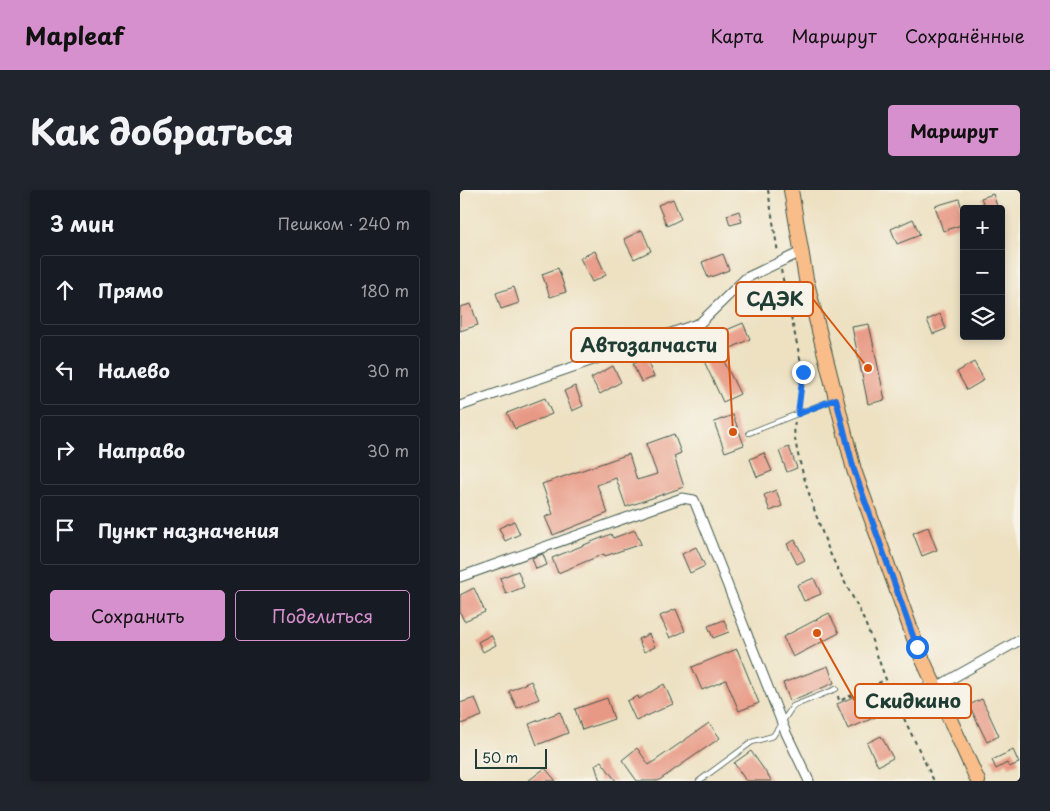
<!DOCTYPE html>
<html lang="ru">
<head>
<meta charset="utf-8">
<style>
  body { margin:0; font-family:"Playpen Sans",sans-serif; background:#20242c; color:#f1f3f6 }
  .controls { position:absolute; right:15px; top:15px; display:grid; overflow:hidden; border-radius:5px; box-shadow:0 2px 8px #0003 }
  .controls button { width:45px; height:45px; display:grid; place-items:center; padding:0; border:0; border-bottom:1px solid #363941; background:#171b24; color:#f1f3f6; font:25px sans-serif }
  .scale { position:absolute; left:15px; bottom:12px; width:72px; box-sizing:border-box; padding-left:5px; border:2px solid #1f3d34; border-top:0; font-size:14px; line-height:18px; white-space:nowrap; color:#1f3d34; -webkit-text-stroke:4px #f7f3e8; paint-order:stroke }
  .stop { position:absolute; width:15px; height:15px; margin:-11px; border:4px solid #1a73e8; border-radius:50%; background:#fff }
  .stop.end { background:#1a73e8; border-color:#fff; box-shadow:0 1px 5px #0008 }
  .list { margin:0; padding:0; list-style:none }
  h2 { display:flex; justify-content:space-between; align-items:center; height:65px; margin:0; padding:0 20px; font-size:21px }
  h2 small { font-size:16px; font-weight:400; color:#9ea1a6 }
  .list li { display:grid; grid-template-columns:32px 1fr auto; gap:15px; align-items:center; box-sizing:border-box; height:70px; margin:0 10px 10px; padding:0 10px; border:1px solid #363941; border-radius:5px }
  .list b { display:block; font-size:19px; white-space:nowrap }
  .list em { font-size:16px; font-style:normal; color:#9ea1a6 }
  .actions { display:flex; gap:10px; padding:15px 20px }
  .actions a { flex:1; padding:11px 0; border:1px solid #d690ce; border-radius:5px; text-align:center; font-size:18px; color:#d690ce }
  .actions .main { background:#d690ce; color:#111 }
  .icon { flex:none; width:28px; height:28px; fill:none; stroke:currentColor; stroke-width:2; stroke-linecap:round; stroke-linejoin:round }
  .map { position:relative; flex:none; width:560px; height:591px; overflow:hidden; border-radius:5px }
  header { display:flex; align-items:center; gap:30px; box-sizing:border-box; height:70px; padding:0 25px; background:#d690ce; color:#111 }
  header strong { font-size:24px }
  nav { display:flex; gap:28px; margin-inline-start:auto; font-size:18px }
  .intro { display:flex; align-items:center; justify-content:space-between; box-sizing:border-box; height:120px; padding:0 30px }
  h1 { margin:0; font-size:35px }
  .button { padding:12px 22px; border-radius:5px; background:#d690ce; color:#111; font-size:18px; font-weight:700 }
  main { display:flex; gap:30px; padding:0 30px }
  aside { flex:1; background:#171b24; border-radius:5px; box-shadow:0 2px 8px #0003 }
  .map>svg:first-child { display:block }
  .building { fill:#e89985 }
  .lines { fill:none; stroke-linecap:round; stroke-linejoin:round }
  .service-casing { stroke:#3e5649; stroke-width:6 }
  .minor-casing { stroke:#3e5649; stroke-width:11 }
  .primary-casing { stroke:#3e5649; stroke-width:16 }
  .path { stroke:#3e5649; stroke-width:2; stroke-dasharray:4 4; stroke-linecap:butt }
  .service { stroke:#fff; stroke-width:4.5 }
  .minor { stroke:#fff; stroke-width:9 }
  .primary { stroke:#f8bd88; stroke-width:14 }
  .route { stroke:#1a73e8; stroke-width:6 }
  .leader { fill:none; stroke:#d45610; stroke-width:2 }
  .callout-dot { fill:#d45610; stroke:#f7f3e8; stroke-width:2 }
  .callout { fill:#f7f3e8; stroke:#d45610; stroke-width:2 }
  .callout-label { font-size:19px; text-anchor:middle; font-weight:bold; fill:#1f3d34 }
</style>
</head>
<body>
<header>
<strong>Mapleaf</strong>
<nav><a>Карта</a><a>Маршрут</a><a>Сохранённые</a></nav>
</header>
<div class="intro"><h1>Как добраться</h1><a class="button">Маршрут</a></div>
<main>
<aside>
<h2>3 мин<small>Пешком · 240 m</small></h2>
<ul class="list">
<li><svg class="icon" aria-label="ahead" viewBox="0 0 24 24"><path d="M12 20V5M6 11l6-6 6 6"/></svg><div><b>Прямо</b></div><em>180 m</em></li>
<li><svg class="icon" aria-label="left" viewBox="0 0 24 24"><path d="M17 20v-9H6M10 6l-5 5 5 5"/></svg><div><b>Налево</b></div><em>30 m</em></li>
<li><svg class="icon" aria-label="right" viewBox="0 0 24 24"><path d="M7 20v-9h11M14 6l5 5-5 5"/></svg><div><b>Направо</b></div><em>30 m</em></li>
<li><svg class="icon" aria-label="arrive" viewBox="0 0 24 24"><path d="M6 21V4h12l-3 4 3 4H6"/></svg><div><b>Пункт назначения</b></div></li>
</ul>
<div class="actions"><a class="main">Сохранить</a><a>Поделиться</a></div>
</aside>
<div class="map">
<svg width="560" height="591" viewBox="0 0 560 591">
  <rect width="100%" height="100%" fill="#f7f3e8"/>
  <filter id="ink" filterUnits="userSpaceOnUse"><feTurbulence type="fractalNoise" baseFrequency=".02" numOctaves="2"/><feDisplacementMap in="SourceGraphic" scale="10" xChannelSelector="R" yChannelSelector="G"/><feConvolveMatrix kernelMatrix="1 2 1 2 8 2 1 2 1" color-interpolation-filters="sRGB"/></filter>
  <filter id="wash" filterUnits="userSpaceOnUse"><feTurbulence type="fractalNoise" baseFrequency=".0096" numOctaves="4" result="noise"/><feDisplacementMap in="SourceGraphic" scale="20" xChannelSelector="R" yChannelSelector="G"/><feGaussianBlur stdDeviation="1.12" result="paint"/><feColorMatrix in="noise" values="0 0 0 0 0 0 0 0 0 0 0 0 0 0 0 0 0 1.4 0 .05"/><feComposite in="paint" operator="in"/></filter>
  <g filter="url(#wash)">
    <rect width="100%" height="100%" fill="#ede1c2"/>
    <g id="blocks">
      <path class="building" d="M533 4 538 19H526L521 8Z
        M213 9 221 29 207 36 198 15Z
        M499 9 504 25V34L483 41 475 16Z
        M279 21 282 32 270 35 267 25Z
        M453 29 460 45 437 54 431 39Z
        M182 40 191 61 174 69 164 49Z
        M135 61 146 85 132 92 120 68Z
        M263 64 269 80 248 88 242 72Z
        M98 78 106 102 90 107 82 84Z
        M54 97 59 113 41 119 36 103Z
        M11 114 18 135 0 141V117Z
        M480 124 486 139 473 144 467 130Z
        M283 133 290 149 269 159 262 142Z
        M409 134 425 210 408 214 392 137Z
        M260 163 280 204 263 212 244 171Z
        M186 168 194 187 181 192 173 174Z
        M514 172 524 190 507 200 497 182Z
        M153 176 161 192 140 204 131 188Z
        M115 196 123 216 112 221 104 201Z
        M85 208 92 224 55 239 47 223Z
        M273 225 284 255 265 262 254 232Z
        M214 244 221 263 214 266 224 297 166 317 156 288 137 295 148 323 93 345 85 327 93 324 82 294 169 264 177 290 197 284 186 254Z
        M329 257 337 278 327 282 319 261Z
        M304 263 312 281 297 287 290 269Z
        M316 300 322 316 310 321 304 305Z
        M54 331 60 344 45 351 39 338Z
        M468 337 477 360 462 366 453 343Z
        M175 340 181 354 145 366 144 364 98 383 92 368 151 344 153 348Z
        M335 350 345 370 337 374 327 354Z
        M236 357 245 376 230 383 222 364Z
        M83 364 87 375 76 379 72 368Z
        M58 381 64 397 46 404 40 388Z
        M354 388 361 404 344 411 337 395Z
        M14 398 25 422 4 431 0 422V405Z
        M216 419 225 441 210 448 200 426Z
        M369 423 379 443 333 467 323 447Z
        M264 430 269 442 253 448 248 436Z
        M189 444 195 457 184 462 178 449Z
        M31 445 36 455 23 462 18 452Z
        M277 459 299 513 279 521 266 490 242 500 232 477Z
        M368 476 374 493 330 511 323 493Z
        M71 491 79 509 57 518 49 501Z
        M204 494 213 514 176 531 167 511 178 506 179 509Z
        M407 501 418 526 388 539 377 514Z
        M15 508 22 526 1 534 0 513Z
        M147 508 154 529 122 540 115 519Z
        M522 509 539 546 527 552 509 515Z
        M100 522 108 543 77 555 69 534Z
        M249 533 260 548 198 591H177L162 570 177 558 189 575Z
        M421 546 433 568 418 576 407 553Z
        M553 560 559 573 549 577 547 573 536 579 532 570Z
        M291 561 312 591H286L274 573Z
        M141 571 156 591H140L135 575Z
        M85 578 96 591H68Z"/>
    </g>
  </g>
  <g filter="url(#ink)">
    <use href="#blocks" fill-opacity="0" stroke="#3e5649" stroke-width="1"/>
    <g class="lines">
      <g class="service-casing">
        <path id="service" d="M289 243 375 209
          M439 507 471 493
          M239 591 292 552 313 546 333 516 376 499"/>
      </g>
      <g class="minor-casing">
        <path id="minor" d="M0 216 240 133 286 88 341 62
          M0 387 222 308 234 310 326 543 349 591
          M475 498 560 450"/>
      </g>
      <g class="primary-casing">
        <path id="primary" d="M331 0 346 89 394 280 457 457 518 591"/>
      </g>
      <path class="path" d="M308 0 318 63
        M321 80 343 182 339 216
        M335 232C329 253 361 340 370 363 380 385 393 406 403 428 414 453 421 480 433 506
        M378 506 379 511 425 490
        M437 514 474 591"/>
      <use href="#service" class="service"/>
      <use href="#minor" class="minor"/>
      <use href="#primary" class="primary"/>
    </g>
  </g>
  <g class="lines" filter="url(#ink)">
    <path class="route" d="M343 182 338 224 376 209 394 280 457 457"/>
  </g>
  <path class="leader" d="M408 178L353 109M273 242L268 155M357 443L395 511"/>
  <g class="callout-dot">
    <circle cx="408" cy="178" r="5"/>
    <circle cx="273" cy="242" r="5"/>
    <circle cx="357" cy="443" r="5"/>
  </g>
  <g class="callout">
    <rect x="276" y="92" width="77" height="34" rx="5"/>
    <rect x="111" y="138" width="157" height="34" rx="5"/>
    <rect x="395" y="494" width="116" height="34" rx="5"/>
  </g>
  <g class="callout-label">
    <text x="315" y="116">СДЭК</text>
    <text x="189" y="162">Автозапчасти</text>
    <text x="453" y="518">Скидкино</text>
  </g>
</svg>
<div class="controls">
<button>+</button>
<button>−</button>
<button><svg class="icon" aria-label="layers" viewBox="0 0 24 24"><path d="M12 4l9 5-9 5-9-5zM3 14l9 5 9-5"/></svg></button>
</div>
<div class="scale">50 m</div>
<div class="stop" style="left:457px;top:457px"></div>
<div class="stop end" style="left:343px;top:182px"></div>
</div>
</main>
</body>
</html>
